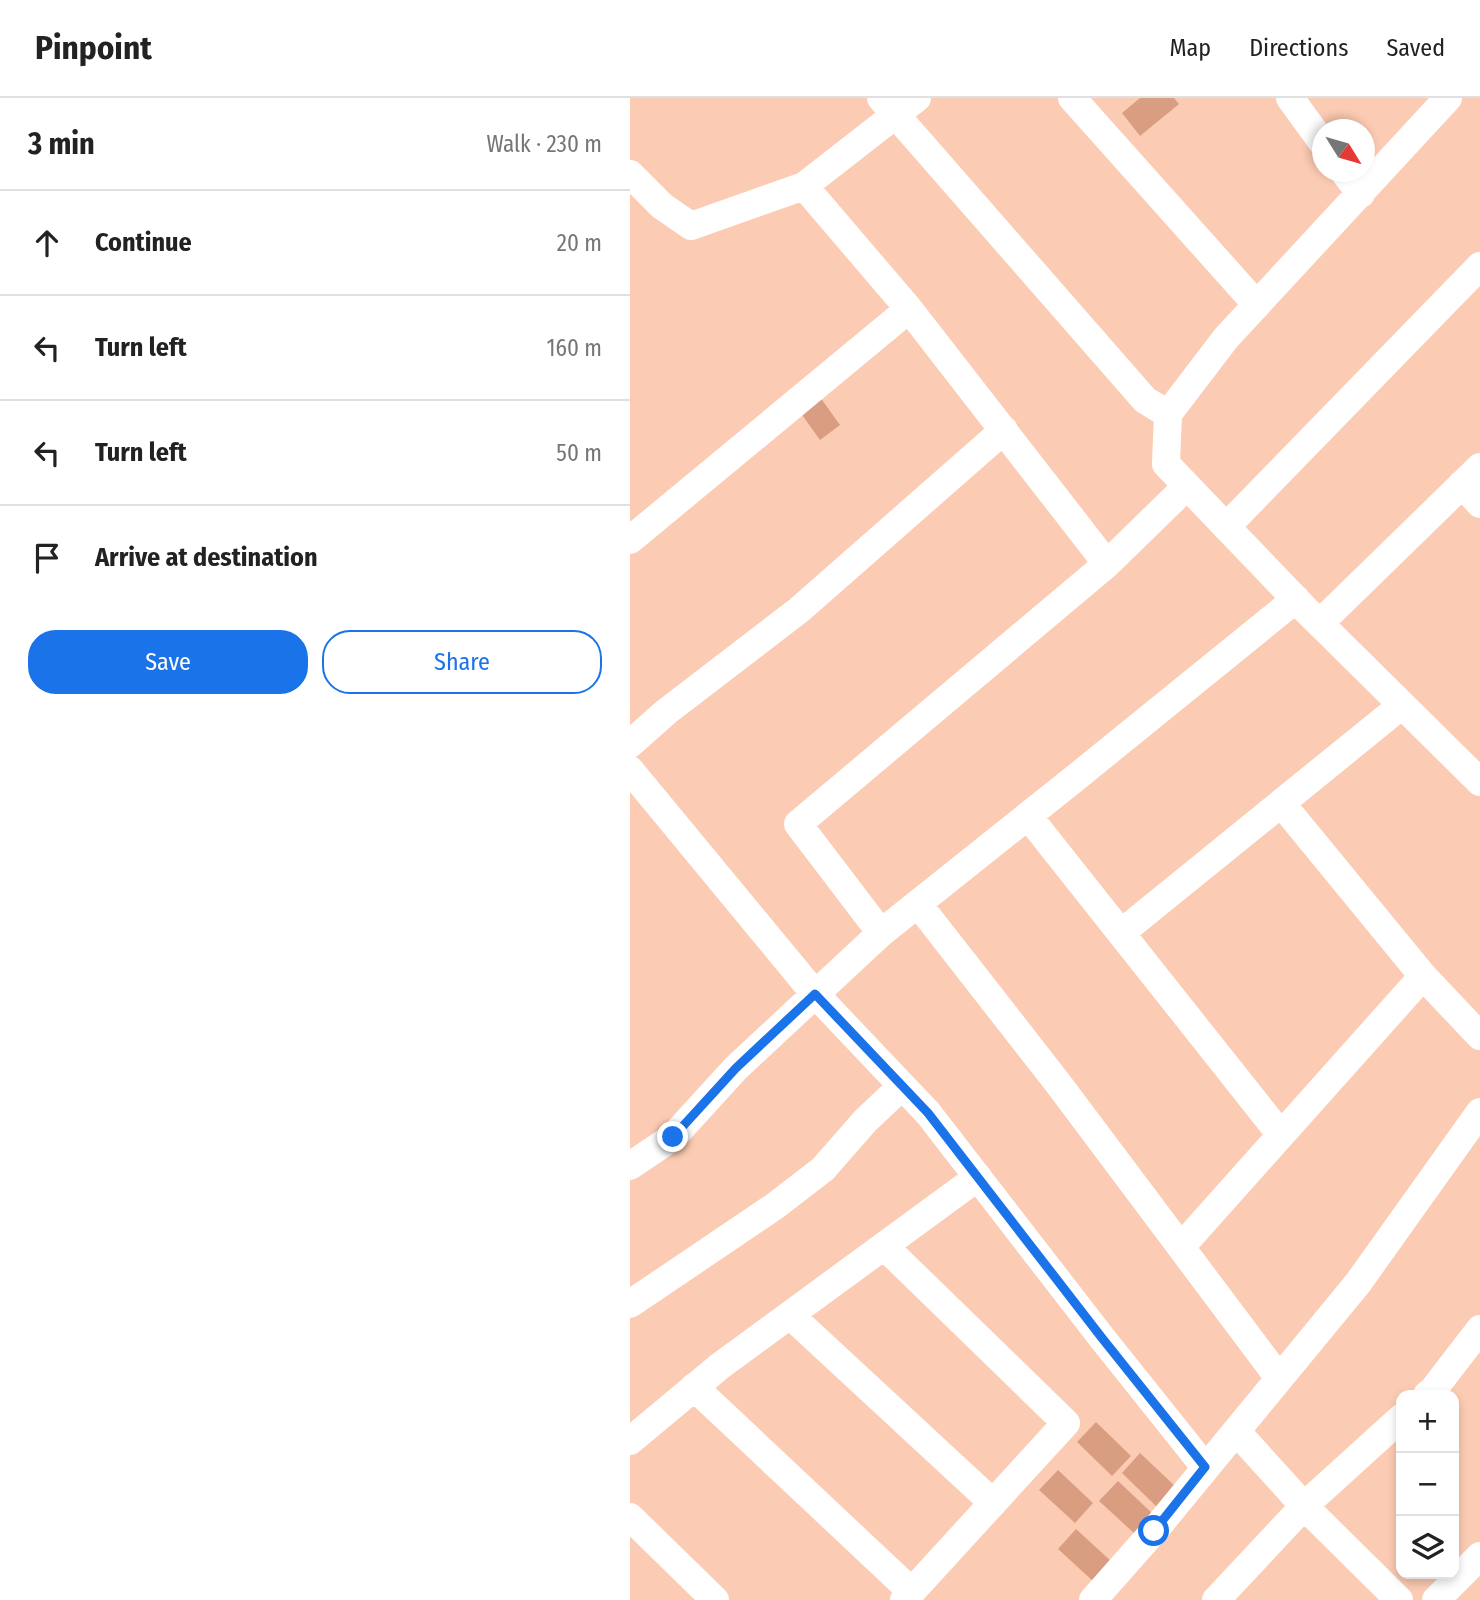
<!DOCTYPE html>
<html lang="en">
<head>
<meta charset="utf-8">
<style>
  body { margin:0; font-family:"Fira Sans Condensed",sans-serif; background:#f6f6f6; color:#222 }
  .controls { position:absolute; right:21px; bottom:21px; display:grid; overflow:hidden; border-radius:14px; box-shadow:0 4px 10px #0003 }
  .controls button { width:63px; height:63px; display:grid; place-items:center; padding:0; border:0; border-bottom:2px solid #e0e0e0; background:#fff; color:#222; font:35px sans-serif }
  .compass { position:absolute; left:682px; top:21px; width:63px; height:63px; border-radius:50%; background:#fff; box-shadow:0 4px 10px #0003; rotate:127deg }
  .stop { position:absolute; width:21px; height:21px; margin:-16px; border:5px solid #1a73e8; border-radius:50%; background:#fff }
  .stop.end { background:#1a73e8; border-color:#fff; box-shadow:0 2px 7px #0008 }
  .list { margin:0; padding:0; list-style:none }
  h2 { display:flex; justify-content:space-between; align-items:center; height:91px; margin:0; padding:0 28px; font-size:30px }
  h2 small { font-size:23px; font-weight:400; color:#767676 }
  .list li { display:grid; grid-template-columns:46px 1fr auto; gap:21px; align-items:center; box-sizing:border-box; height:105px; padding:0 28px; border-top:2px solid #e0e0e0 }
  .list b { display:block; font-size:26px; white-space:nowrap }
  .list em { font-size:23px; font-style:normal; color:#767676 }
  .actions { display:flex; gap:14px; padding:21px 28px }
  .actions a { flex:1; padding:16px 0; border:2px solid #1a73e8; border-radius:28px; text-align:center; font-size:24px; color:#1a73e8 }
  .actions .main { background:#1a73e8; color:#fff }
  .icon { flex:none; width:38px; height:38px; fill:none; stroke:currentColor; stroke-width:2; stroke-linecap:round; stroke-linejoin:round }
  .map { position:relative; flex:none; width:850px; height:1502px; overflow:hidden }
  header { display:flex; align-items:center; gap:42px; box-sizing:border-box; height:98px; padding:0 35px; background:#fff; border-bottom:2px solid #e0e0e0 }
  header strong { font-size:33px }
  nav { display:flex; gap:38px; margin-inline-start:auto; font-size:24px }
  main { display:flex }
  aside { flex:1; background:#fff }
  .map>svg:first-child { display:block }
  .building { fill:#d99e81 }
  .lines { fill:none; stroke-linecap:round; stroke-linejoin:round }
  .minor { stroke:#fff; stroke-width:28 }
  .route { stroke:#1a73e8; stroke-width:9 }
</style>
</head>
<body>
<header>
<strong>Pinpoint</strong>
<nav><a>Map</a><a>Directions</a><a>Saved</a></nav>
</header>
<main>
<aside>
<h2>3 min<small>Walk · 230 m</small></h2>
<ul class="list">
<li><svg class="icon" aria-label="ahead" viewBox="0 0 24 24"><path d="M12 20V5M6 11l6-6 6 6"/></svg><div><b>Continue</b></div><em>20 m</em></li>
<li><svg class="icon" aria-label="left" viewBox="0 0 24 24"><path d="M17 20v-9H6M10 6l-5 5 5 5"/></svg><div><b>Turn left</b></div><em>160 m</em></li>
<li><svg class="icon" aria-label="left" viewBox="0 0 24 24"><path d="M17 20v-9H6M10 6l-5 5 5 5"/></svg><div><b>Turn left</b></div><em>50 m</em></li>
<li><svg class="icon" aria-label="arrive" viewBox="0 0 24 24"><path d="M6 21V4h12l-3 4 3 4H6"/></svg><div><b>Arrive at destination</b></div></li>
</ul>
<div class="actions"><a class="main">Save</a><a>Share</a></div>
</aside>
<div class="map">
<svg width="850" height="1502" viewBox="0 0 850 1502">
  <rect width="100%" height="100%" fill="#fccbb3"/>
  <path class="building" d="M510 0H544L549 6 510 38 492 15Z
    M185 292 210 327 190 342 165 307Z
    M466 1324 501 1358 482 1378 447 1344Z
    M510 1355 546 1389 527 1409 492 1375Z
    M428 1372 463 1405 445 1425 409 1392Z
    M488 1383 523 1416 505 1436 469 1403Z
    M446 1431 482 1464 464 1484 428 1451Z"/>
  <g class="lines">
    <path class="minor" d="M251 0 515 302 538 316
      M442 0 627 207
      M660 0 692 44
      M818 0 596 240 538 316 536 366 676 512 850 684
      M714 74 731 96
      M0 76 32 108 61 128 174 88
      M832 386 850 406
      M596 429 850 168
      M0 442 279 211
      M477 466 557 388
      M690 525 850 369
      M0 646 36 614 169 512 374 332
      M0 672 185 896 298 1015 472 1240 575 1369
      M398 718 651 1037
      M288 806 427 984 649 1280
      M251 835 168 726 477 466 279 211 174 88 287 0
      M491 835 772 607
      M793 878 850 938
      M0 1068 43 1039 106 970 251 835 444 681 666 501
      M254 1148 436 1325 274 1502
      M551 1149 793 878 651 705
      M0 1206 145 1108 193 1071 235 1023 272 988
      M160 1217 363 1405
      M64 1289 282 1494
      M797 1297 803 1292 850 1231
      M606 1333 674 1408 769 1502
      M0 1343 90 1268 348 1079
      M0 1419 85 1502
      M463 1502 524 1433 728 1185 850 1014
      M586 1502 674 1408 771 1320
      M806 1502 850 1458"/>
  </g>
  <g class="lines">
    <path class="route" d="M43 1039 106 970 185 896 298 1015 472 1240 575 1369 524 1433"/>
  </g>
</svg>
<div class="controls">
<button>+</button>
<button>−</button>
<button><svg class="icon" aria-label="layers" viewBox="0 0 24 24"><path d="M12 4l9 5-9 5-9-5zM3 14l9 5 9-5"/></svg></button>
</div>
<svg class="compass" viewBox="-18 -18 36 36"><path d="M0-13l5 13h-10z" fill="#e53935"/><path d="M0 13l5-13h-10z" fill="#767676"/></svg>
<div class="stop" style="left:524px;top:1433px"></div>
<div class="stop end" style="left:43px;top:1039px"></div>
</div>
</main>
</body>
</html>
